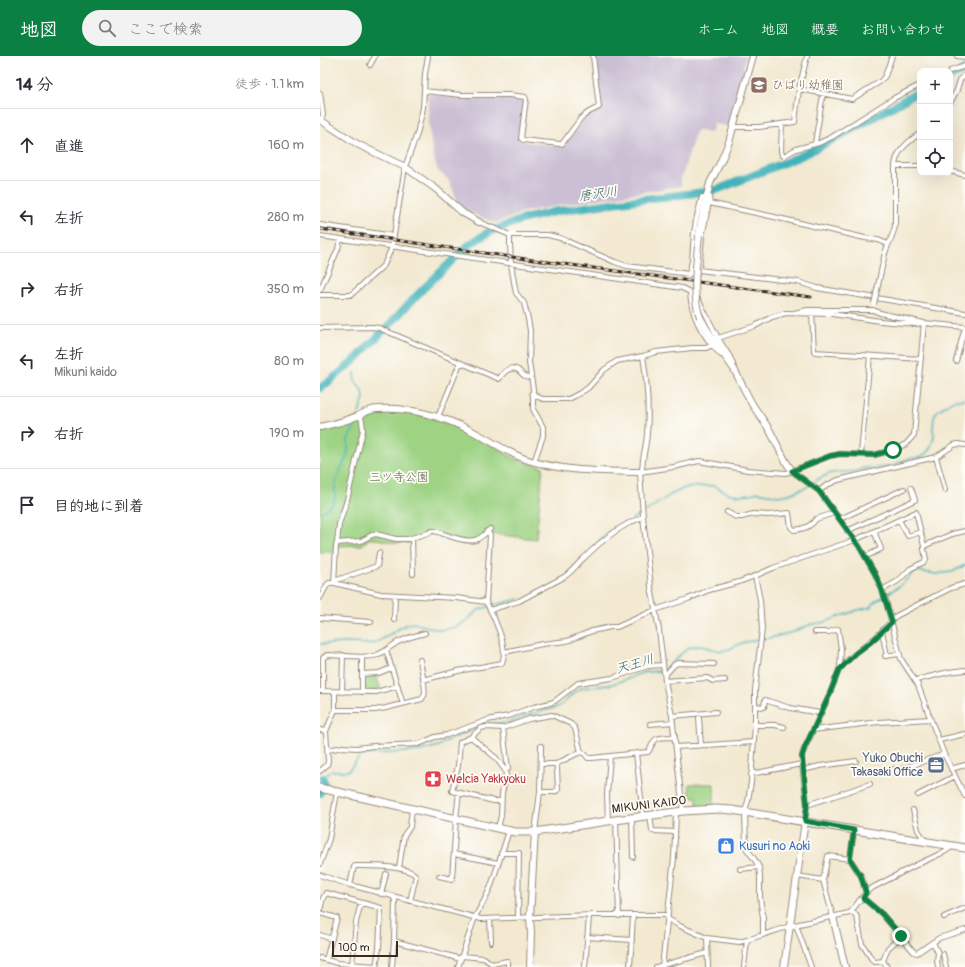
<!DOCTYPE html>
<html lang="ja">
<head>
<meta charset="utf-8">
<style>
  body { margin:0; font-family:Pangolin,"Klee One",sans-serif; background:#f2f2f3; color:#2b2b33 }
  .controls { position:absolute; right:12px; top:12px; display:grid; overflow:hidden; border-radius:8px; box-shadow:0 4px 16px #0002 }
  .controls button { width:36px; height:36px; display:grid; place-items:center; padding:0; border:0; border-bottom:1px solid #e1e1e2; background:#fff; color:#2b2b33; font:20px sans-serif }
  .scale { position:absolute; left:12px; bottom:10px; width:66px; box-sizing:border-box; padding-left:4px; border:2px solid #3b2a1e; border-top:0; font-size:11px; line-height:14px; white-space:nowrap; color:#3b2a1e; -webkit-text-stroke:3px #fdfcf7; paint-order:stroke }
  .stop { position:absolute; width:12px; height:12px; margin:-9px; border:3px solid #0b8043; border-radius:50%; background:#fff }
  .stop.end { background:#0b8043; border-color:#fff; box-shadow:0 1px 4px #0008 }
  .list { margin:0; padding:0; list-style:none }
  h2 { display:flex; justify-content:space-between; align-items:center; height:52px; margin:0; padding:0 16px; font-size:17px }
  h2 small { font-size:13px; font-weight:400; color:#7c7c81 }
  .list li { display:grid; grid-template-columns:26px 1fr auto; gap:12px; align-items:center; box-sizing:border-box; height:72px; padding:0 16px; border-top:1px solid #e1e1e2 }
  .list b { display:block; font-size:15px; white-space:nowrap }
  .list p { margin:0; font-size:13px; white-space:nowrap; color:#7c7c81 }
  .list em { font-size:13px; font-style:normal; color:#7c7c81 }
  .icon { flex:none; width:22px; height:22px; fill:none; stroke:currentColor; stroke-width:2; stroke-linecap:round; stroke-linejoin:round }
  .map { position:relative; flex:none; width:645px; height:911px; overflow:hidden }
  header { display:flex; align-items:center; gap:24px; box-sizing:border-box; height:56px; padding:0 20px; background:#0b8043; color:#fff }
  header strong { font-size:19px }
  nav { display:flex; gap:22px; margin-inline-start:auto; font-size:14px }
  .search { width:280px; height:36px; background:#f2f2f3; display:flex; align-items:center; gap:10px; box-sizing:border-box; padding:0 14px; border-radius:22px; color:#7c7c81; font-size:15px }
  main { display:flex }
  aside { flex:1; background:#fff }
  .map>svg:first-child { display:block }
  .industrial { fill:#cbbfd4 }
  .green { fill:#9ed384; stroke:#6c7e51 }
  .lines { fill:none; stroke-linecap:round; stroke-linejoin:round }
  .stream { stroke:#43b3bb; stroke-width:1.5 }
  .river { stroke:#43b3bb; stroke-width:8 }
  .street-casing { stroke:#978a78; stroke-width:6 }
  .secondary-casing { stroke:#978a78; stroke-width:8 }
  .primary-casing { stroke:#978a78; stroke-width:9 }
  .street { stroke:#fff; stroke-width:4 }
  .secondary { stroke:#fff; stroke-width:6 }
  .primary { stroke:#fff; stroke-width:7 }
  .rail-casing { stroke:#3b2a1e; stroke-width:3 }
  .rail { stroke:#fdfcf7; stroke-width:1.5; stroke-dasharray:4.5; stroke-linecap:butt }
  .street-bridge-casing { stroke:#978a78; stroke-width:6; stroke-linecap:butt }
  .secondary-bridge-casing { stroke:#978a78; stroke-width:8; stroke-linecap:butt }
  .street-bridge { stroke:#fff; stroke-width:4 }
  .secondary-bridge { stroke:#fff; stroke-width:6 }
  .route { stroke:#0b8043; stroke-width:5 }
  .labels { text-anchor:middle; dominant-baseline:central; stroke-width:3.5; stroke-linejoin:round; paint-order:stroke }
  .education-label { font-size:12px; fill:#785e54; stroke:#fdfcf7; text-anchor:start }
  .park-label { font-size:12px; fill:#595d3d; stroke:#fdfcf7 }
  .service-label { font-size:12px; fill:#4e5e75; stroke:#fdfcf7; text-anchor:end }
  .health-label { font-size:12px; fill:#be3a42; stroke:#fdfcf7; text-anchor:start }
  .street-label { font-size:12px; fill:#3b2a1e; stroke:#fdfcf7 }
  .shop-label { font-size:12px; fill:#366cbe; stroke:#fdfcf7; text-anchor:start }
  .water-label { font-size:13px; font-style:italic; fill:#3e615d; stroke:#fdfcf7 }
</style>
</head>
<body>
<header>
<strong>地図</strong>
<div class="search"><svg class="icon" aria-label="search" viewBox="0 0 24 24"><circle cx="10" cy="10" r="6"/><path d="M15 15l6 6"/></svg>ここで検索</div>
<nav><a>ホーム</a><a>地図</a><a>概要</a><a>お問い合わせ</a></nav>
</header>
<main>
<aside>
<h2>14 分<small>徒歩 · 1.1 km</small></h2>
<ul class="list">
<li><svg class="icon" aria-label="ahead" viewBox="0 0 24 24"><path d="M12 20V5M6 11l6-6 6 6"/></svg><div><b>直進</b></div><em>160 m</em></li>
<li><svg class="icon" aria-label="left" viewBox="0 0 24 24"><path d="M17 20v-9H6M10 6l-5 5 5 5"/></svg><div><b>左折</b></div><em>280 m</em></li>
<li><svg class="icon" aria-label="right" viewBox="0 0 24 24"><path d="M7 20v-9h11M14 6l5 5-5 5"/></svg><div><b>右折</b></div><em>350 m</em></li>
<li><svg class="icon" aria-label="left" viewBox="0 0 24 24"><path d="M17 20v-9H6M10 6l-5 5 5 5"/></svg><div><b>左折</b><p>Mikuni kaido</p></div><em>80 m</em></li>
<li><svg class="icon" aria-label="right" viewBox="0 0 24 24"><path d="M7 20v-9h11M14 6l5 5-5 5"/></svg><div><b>右折</b></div><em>190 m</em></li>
<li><svg class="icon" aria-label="arrive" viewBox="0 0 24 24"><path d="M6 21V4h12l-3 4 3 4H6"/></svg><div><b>目的地に到着</b></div></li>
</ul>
</aside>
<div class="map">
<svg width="645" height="911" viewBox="0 0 645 911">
  <rect width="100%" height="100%" fill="#fdfcf7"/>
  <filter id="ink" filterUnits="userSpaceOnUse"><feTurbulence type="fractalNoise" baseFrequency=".025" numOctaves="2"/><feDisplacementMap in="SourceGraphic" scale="8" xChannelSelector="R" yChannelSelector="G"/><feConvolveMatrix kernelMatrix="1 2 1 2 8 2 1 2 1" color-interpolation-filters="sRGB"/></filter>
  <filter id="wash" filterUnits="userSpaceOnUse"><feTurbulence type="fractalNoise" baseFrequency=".012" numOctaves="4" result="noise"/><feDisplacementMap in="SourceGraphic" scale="16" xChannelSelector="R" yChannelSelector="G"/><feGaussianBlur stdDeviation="0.9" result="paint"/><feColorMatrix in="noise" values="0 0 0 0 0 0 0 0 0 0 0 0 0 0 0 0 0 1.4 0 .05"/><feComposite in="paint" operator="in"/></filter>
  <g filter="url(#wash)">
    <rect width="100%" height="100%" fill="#f3e9d1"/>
    <path class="industrial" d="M275 0H426L423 11 425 12 418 36 421 37 411 71 394 68 391 77 376 74 361 123V130L252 147 202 156 197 159 176 167 158 160 141 151 136 142 129 124 118 115 113 100 109 70 108 48V38L142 42H203L205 44 200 85 241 90H244L263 64 269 58 281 52Z"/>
    <path class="green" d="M78 356C103 358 128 366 151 378 166 385 179 394 194 402 203 406 213 409 223 411L216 483 172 478 171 480H168L161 483 156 488 152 489 130 484 115 479 110 478 91 487H75L57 483H49L42 489 16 490 14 496 0 497V373L36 363 39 364C53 359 63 357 78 356Z
      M56 619 61 634 45 635 44 633V621L45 620Z
      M369 728H394V750L377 751V741H370Z"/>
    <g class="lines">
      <path class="stream" d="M35 316V325L43 336 44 342 39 357
        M574 409 587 403 602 401 610 393 614 381 613 372 614 361 618 354 625 350 631 345 645 343
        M492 428 498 423 511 417 536 415 544 412H556L567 410H570
        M325 456 350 439 365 432 386 430H394L410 438 420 439 431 438 438 436 449 438 458 440 469 438 489 430
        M0 458 13 447 15 442V432L17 421 27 400 28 394V384L35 370 37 362
        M312 463 321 458
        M276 488 284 480 292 475
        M0 588 28 587 50 588 56 587 85 569 93 567 120 574 136 571 146 565 158 554 178 548 199 543
        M162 670 167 668 186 667 208 659 238 651 247 644 252 638 262 632 289 629 308 623 316 619 325 616 341 615 348 611 361 598 368 592 376 590H381L401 595 410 593 415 590 425 586 450 582 473 576 492 568 502 567 538 554 551 551 556 545 581 529 593 517 597 515 616 518 623 517 632 516 645 509
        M3 722 11 715H28L41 699 100 695 119 690 124 686 159 671"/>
      <path class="river" d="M630 21 645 14
        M0 332 7 327 34 305 71 267 103 233 134 203 150 188 169 176 201 164 238 155 300 146 384 136 399 133 481 100 524 78 600 35
        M0 737 4 728 3 722"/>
    </g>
  </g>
  <g filter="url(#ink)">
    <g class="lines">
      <g class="street-casing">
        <path id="street" d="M637 0 645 1
          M50 9 55 0
          M630 15 645 10
          M479 33 532 43 561 25 565 20 572 0
          M104 35 142 39H190L205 41 206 43 201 82 203 84 240 88H242L261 62 269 56 279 51 273 0
          M0 37 3 59 1 64
          M630 47 637 34 640 24 645 19
          M462 68 461 95 462 99 464 100 476 93 499 87 512 81 574 42 600 29
          M413 71H439L475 66 479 33 487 0
          M495 87 503 38
          M575 110H600
          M630 115 645 119
          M389 147 450 160 497 171 545 182 558 184 568 188
          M159 166 190 179H228L240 182 295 206 307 210 369 218 377 217 379 214 382 181 390 141H382L376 164 374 177 372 205 369 218
          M0 169 74 180
          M190 179V188L191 208 195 232 196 237 204 247 208 263 210 275 209 307 213 333V353L223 371V380L214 406
          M0 180 362 232 370 236 378 243 398 282 410 301 413 308
          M565 197C568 188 573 180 575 170V110C576 94 589 86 600 77
          M379 214 478 226 497 232 645 257
          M0 234 18 193 20 183
          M370 236C371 261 384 282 401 299
          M0 239H30L32 238 64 209 72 191 85 111 97 78 103 52 105 18 108 0
          M492 258 494 295 495 296 601 303
          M0 272 52 271 59 272 179 323C183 317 190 309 198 314 200 315 202 319 205 320 206 321 210 321 211 321
          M398 282 435 270 452 261 466 257 512 258 560 265 595 268 604 267 645 271
          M636 305 645 271
          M212 337 218 341 223 343H249L260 337 268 332 284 314 297 305 323 300 336 296 372 292H386L392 289
          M118 361 140 307
          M541 398 550 300
          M616 401 625 434
          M472 415 499 435 539 490 555 518 562 534 566 545 581 603 598 629 609 659 624 698 645 740
          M322 416C322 403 326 391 327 378 329 352 327 325 323 300
          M499 435 507 429 518 424 607 403 616 401 634 389 638 388 645 389
          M407 456 416 461H422L433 458 448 459 469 457 471 471 474 474C483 473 491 471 496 463L514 457
          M520 463 584 433
          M579 464 588 480 601 476
          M527 475 595 444 591 432
          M92 482 93 518
          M17 487 41 485 52 479 56 478 76 483H88L108 477 112 475H115C125 478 144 487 155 484 160 483 166 477 170 473
          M545 501 561 493 554 475
          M435 520 440 544 442 573 435 634V669L431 726 428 745 425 755 426 792 435 804 439 811 440 820V841L443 862V879
          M14 525 57 510 59 497
          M14 527 16 490 17 487 19 468 27 444 43 374 42 365 40 359
          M562 534 578 525 590 513 604 506 606 504 604 493V490L632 478 645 475
          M0 542 7 529 9 527H14L61 538 136 542 166 546C174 560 189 592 182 607L138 615 103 624
          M166 546 170 479 167 475
          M170 554 199 545 244 521C252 516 257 508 264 502 281 485 300 469 323 461
          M0 562 51 566
          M74 564 75 539
          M562 575 567 600
          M495 576H509L518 573 521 593 520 612
          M66 594 83 648
          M184 596 222 588 247 585 272 575 291 571H297L335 554 368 543 389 534 419 526 435 520 453 512 535 484 596 456 604 490
          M565 600 579 598
          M42 618 59 617 71 612
          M345 619 354 609 357 607 394 608
          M596 624 629 616 645 614
          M345 625 387 622 393 625 405 624
          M0 635 56 636 78 630
          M3 635V602L7 599C20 599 46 603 57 599 65 596 71 590 78 586 87 582 96 579 105 577
          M22 636 23 599
          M42 636V601
          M435 650 444 651 445 644 470 652 500 657
          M15 654H55L66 652 102 643C102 642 103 641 104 640 107 635 101 611 100 604
          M352 660 396 656
          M379 662 381 689
          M330 668 353 666
          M435 669H455L464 671
          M183 672 188 713 185 714
          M0 674 6 675
          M493 674 559 666 610 663
          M151 681 176 702 185 714 186 720 182 737 181 760 178 772
          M619 684 645 678
          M356 691 434 686
          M8 694 23 691 36 692 54 690 99 688 115 681 127 679 168 664 188 660 214 651 230 647 235 645 258 627 292 622 328 610 343 609
          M316 697 323 760
          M221 708H236L258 697 261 696
          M573 713 579 714 624 698
          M631 713 645 709
          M483 714 500 710 536 705
          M0 715 7 709 8 705 6 675 15 654V636
          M431 718 482 708
          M220 736H234L238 734 237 712 236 708
          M598 739 635 720
          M181 745H174L132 735 138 710 140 686 151 681 161 672 166 671 183 672 209 663 232 659 251 668 255 672 261 696 265 698 268 702H272L328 696C331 692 332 687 335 684 338 681 350 681 355 681
          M487 749 550 728
          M593 754 598 774 605 785
          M363 755 352 660 345 625 339 574 331 531 323 461 320 416 354 411 379 405 428 414 466 417 510 400 520 398 554 399 562 397 573 394 586 388 594 379 604 267 560 257 553 254H487L474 257
          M330 759 332 774 333 775 355 776
          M312 762 313 801
          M136 763 139 736
          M296 763 299 860
          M288 765 287 738 290 700
          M485 765 487 749 482 708V700L483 696 508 642 519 614 527 605 536 597 557 580 576 560 601 547 631 532 645 528
          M215 776 220 736 221 690
          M181 797H199L198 861
          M134 798 178 807
          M530 803 534 774
          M0 808 9 783 17 736
          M79 812 84 779 90 771 92 753
          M420 813 439 811
          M0 819 30 829 161 863 274 859H348
          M119 820 132 823 136 763
          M477 820 503 824
          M30 829 34 811 35 810C49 810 88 809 96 820L90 845
          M61 838 66 818
          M543 842 562 858 594 896 597 897 619 882 645 874
          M0 854 3 842 6 837 61 852 59 892 56 911
          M531 856 535 858 537 861 542 888 553 905 555 906 563 905 567 911
          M0 857 17 862 6 904
          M513 861 503 824 508 800 530 803 541 820 546 837
          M624 861 645 852
          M170 863 171 886
          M348 863 360 870 387 882 419 886 427 884 470 870 529 857 531 856C536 849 543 839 550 833L594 810 624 796 633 790
          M476 869 491 911
          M0 879 12 883
          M267 881 312 884
          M387 882 388 911
          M74 885 141 903
          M613 886 618 897 617 904 618 911
          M623 898 626 911
          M142 900 164 902 172 908 187 905 188 906V911
          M0 902 17 907 56 910
          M563 905 568 892 581 881
          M32 909 36 866 41 847
          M72 911 74 885 75 844 73 841
          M138 911 155 861 165 843 171 830 189 775
          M265 911 269 860
          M310 911 313 860
          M336 911 387 897
          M342 911 354 802 356 757
          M424 911 427 884"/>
      </g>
      <g class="secondary-casing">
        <path id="secondary" d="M0 64 39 89 85 111 116 133 143 157 159 166
          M379 179 381 166 390 127 401 105 409 86 433 0
          M380 261 386 272 397 289 414 313 420 325 432 348 449 373 466 406 472 415
          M0 371C12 368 24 366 35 361 43 358 49 353 58 353 90 351 122 360 152 375 170 384 186 396 205 403 242 416 281 415 320 416
          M513 861 525 911
          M210 911 211 877 210 861 215 776
          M464 911 485 765"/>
      </g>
      <g class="primary-casing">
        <path id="primary" d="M0 732 195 776H215L288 765 363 755 397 753 412 754 645 792"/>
      </g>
      <use href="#street" class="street"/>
      <use href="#secondary" class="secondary"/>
      <use href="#primary" class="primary"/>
      <g class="rail-casing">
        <path id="rail" d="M0 173 206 203 491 241"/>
      </g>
      <use href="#rail" class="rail"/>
      <g class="street-bridge-casing">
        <path id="street-bridge" d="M554 248 565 197"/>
      </g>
      <g class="secondary-bridge-casing">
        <path id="secondary-bridge" d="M379 179C377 204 371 238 380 261"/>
      </g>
      <use href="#street-bridge" class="street-bridge"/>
      <use href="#secondary-bridge" class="secondary-bridge"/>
    </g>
  </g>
  <g class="lines" filter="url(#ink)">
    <path class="route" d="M573 394 554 399 520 398 510 400 472 415 499 435 539 490 555 518 562 534 572 566 551 586 536 597 519 614 508 642 485 691 482 700 487 749 485 765 534 774 530 803 541 820 546 837 543 842 562 858 581 880"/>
  </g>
  <defs>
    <g id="school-square" transform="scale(0.9)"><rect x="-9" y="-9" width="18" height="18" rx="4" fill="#8d6e63" stroke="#fdfcf7"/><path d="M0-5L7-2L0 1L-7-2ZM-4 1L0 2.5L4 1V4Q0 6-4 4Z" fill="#fff"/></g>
    <g id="office-square" transform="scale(0.9)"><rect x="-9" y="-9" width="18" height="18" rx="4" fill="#5c6f8a" stroke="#fdfcf7"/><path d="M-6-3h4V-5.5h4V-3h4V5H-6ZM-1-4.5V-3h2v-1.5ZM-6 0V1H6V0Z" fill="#fff"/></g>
    <g id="pharmacy-square" transform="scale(0.9)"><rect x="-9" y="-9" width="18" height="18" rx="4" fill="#e0444e" stroke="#fdfcf7"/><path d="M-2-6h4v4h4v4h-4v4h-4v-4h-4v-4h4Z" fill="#fff"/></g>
    <g id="shop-square" transform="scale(0.9)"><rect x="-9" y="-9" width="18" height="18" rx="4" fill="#3f7fe0" stroke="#fdfcf7"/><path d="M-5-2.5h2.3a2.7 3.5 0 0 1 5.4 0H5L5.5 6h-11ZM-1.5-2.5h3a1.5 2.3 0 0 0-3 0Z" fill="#fff"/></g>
  </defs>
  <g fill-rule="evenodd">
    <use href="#school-square" x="439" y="29"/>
    <use href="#office-square" x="616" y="709"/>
    <use href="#pharmacy-square" x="113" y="723"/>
    <use href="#shop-square" x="406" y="790"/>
  </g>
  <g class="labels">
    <g class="education-label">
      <text x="452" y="29">ひばり幼稚園</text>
    </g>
    <g class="park-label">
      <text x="79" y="421">三ツ寺公園</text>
    </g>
    <g class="service-label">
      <text x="603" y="702">Yuko Obuchi<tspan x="603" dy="14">Takasaki Office</tspan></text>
    </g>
    <g class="health-label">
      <text x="126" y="723">Welcia Yakkyoku</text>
    </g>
    <g class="street-label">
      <text transform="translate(329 749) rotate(-7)">MIKUNI KAIDO</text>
    </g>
    <g class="shop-label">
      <text x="419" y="790">Kusuri no Aoki</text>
    </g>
    <g class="water-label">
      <text transform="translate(278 138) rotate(-8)">唐沢川</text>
      <text transform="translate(315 608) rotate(-16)">天王川</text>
    </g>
  </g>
</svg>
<div class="controls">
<button>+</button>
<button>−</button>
<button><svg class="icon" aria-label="locate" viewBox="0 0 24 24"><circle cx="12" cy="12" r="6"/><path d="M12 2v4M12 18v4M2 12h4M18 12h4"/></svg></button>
</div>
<div class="scale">100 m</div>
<div class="stop" style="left:573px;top:394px"></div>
<div class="stop end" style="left:581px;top:880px"></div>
</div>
</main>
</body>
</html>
